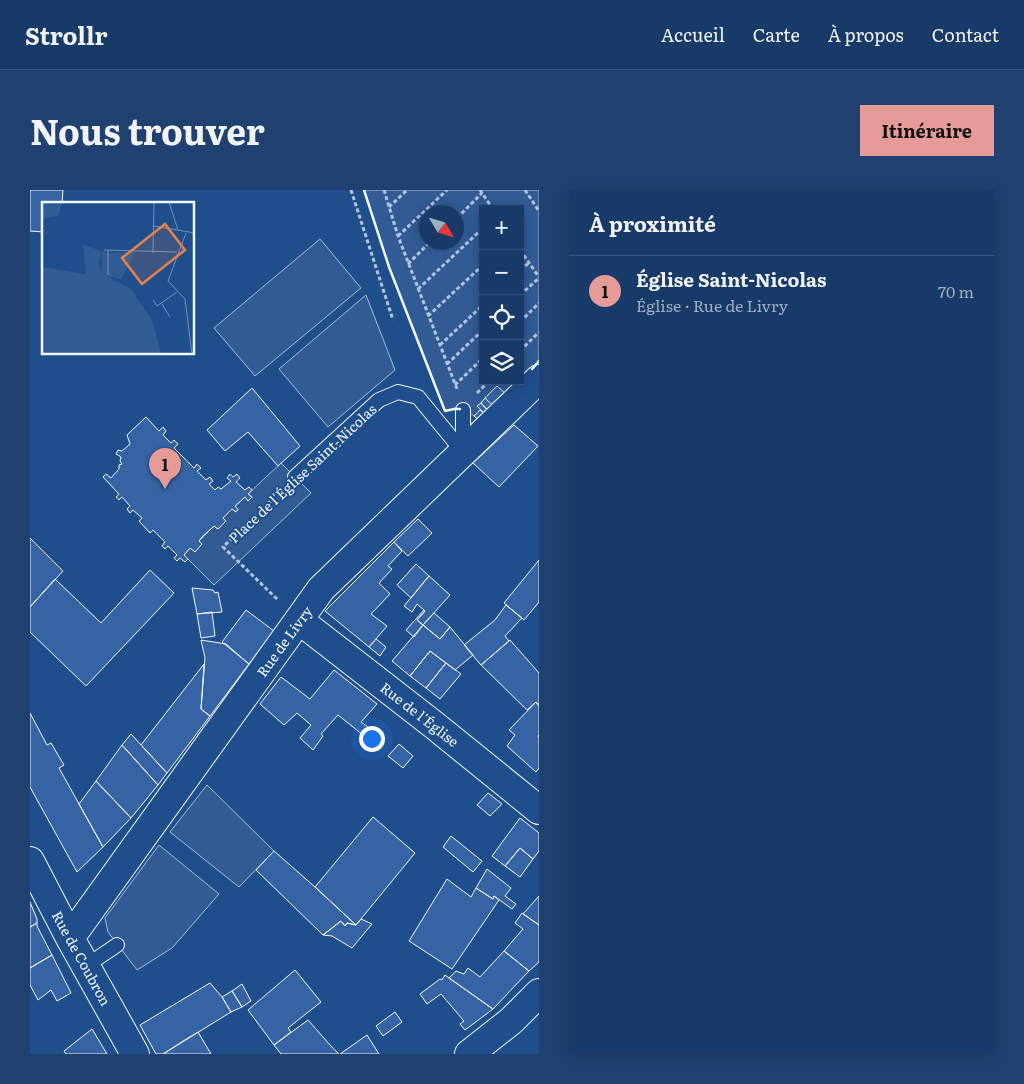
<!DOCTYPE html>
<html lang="fr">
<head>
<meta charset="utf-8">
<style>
  body { margin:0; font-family:Literata,serif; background:#20416f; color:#f1f3f6 }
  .controls { position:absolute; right:15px; top:15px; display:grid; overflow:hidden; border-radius:0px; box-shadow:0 2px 12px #0003 }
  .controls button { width:45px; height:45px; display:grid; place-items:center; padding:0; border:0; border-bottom:1px solid #36547d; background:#173a69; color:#f1f3f6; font:25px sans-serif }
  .compass { position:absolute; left:389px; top:15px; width:45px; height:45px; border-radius:50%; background:#173a69; box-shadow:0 2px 12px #0003; rotate:128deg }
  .you { position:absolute; left:341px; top:548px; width:18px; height:18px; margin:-12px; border:4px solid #fff; border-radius:50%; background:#1a73e8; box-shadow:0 0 0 8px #1a73e833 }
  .badge { display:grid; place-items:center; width:32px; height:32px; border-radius:50%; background:#e69b98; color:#111; font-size:16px; font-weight:700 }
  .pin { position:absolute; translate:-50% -41px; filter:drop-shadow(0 1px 2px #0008) }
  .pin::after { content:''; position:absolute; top:26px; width:18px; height:15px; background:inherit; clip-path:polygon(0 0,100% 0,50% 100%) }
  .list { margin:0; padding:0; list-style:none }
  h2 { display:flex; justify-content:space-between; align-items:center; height:65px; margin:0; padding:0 20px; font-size:21px }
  h2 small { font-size:16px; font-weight:400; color:#9eadc0 }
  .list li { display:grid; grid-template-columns:32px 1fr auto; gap:15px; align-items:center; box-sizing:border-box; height:70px; padding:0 20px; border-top:1px solid #36547d }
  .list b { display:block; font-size:19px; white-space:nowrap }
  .list p { margin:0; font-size:16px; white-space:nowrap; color:#9eadc0 }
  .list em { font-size:16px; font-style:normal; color:#9eadc0 }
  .icon { flex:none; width:28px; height:28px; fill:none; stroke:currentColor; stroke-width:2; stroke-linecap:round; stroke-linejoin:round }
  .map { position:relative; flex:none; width:509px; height:864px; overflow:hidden; border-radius:0px }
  header { display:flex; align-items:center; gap:30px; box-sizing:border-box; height:70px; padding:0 25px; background:#173a69; border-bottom:1px solid #36547d }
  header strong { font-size:24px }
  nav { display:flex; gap:28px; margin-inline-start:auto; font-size:18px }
  .intro { display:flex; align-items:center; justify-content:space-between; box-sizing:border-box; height:120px; padding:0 30px }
  h1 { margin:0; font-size:35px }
  .button { padding:12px 22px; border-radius:0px; background:#e69b98; color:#111; font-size:18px; font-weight:700 }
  main { display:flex; gap:30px; padding:0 30px }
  aside { flex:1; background:#173a69; border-radius:0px; box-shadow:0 2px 12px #0003 }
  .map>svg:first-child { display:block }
  .built { fill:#305b95; stroke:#a8bbd7; fill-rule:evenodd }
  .building { fill:#3563a3; stroke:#f2f6ff }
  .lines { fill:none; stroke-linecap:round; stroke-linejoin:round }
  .lane-casing { stroke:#f2f6ff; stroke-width:16 }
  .street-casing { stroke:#f2f6ff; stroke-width:30 }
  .path { stroke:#b3c4dc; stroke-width:3; stroke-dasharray:4 2.5; stroke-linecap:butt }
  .lane { stroke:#1f4e8c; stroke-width:14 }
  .street { stroke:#1f4e8c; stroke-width:28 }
  .wall { stroke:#f2f6ff; stroke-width:2.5 }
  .labels { text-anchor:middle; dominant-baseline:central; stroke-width:4; stroke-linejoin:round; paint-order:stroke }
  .street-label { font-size:14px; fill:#f2f6ff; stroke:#1f4e8c }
  .inset-road { fill:none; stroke:#7391ba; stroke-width:1 }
  .view { fill:#ea8049; fill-opacity:0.15; stroke:#ea8049; stroke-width:2.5 }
  .inset-edge { fill:none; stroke:#f2f6ff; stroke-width:2.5 }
</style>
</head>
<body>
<header>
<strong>Strollr</strong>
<nav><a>Accueil</a><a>Carte</a><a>À propos</a><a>Contact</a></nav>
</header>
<div class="intro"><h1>Nous trouver</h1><a class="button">Itinéraire</a></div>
<main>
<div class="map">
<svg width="509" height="864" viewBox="0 0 509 864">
  <rect width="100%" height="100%" fill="#1f4e8c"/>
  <path class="built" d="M334 0H509V171L490 191V19H453V191H490L450 231 439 222 433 220 424 219 415 221 359 77ZM397 22H427V52H397Z
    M290 49 331 98 225 186 184 138Z
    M336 105 365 180 298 237 249 179Z
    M251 273 281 303 184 395 154 365 160 358 172 354 169 351 184 336 188 339 195 332 193 328 202 319 206 322 208 319 205 316 215 307 219 310 222 307 218 304Z
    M177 595 244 661 209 697 140 642Z
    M129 655 189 704 142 758 107 780 78 742 75 728Z"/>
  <path class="building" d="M0 0H33L32 14H14V42L0 41Z
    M467 196 477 205 464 217 455 208Z
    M222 198 270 256 248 276 218 242 195 261 177 240Z
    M455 208 464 217 459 222 451 213Z
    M451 213 459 222 456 225 447 216Z
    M450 220 456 225 450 231 444 226Z
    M116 227 129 241 133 237 136 241 133 245 141 253 144 250 148 254 144 258 164 278 167 274 171 278 167 281 176 290 180 287 183 291 179 294 185 300 188 297 191 299 201 291 197 288 200 284 203 287 207 284 210 288 206 292 215 300 219 297 222 300 218 304 222 307 218 311 215 307 205 316 208 319 206 322 202 319 193 328 196 331 188 339 184 336 172 347 169 351 172 354 165 362 160 358 154 365 158 369 155 372 150 368 147 371 144 368 147 365 138 356 135 359 132 356 135 352 123 340 120 343 109 331 112 328 103 320 100 323 97 319 100 316 92 307 89 310 86 307 89 304 73 287 76 284 81 288 89 279V275L92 274 90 271 91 267 86 264 88 260 92 261 100 254 97 245Z
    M484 235 508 256 469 297 443 273Z
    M388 329 402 343 378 366 364 352Z
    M0 348 33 381 0 417Z
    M364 352 372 361 358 376 362 379 349 393 360 404 341 424 357 436 339 457 295 421Z
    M509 370V412L494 430 474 413Z
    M386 374 399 386 381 408 367 395Z
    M120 380 144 403 56 496 0 442V417L25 389 71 433Z
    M399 386 420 405 393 435 387 430 395 421 387 414 382 422 374 416Z
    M162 398 183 400 185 403 188 402 192 422 167 424Z
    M476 415 492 428 475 446 479 451 451 475 434 455 465 430Z
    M216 420 244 441 219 474 192 452Z
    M394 420 395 421 387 430 393 435 384 447 376 440Z
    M182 422 185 446 171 448 167 424Z
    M404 423 420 437 410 449 393 435Z
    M393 435 410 449 420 437 443 465 425 480 400 461 380 486 362 471Z
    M346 449 356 457 350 466 339 457Z
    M171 450 196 454 219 474 180 526 171 519 175 468Z
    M480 450 509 483V516L506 512 497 520 451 475Z
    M400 461 416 473 396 498 380 486Z
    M416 473 431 484 410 509 396 498Z
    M174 474 171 519 180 526 137 583 111 555Z
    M304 480 347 514 331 532 339 538 333 545 308 525 291 544 293 546 283 560 270 548 281 535 267 523 254 535 230 514 251 487 280 509Z
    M506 512 509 516V545L508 546 509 548V578L506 582 477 556 485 545 479 540Z
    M0 523 17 555 21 553 34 575 29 578 73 657 47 682 0 597Z
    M101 544 137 583 128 595 92 555Z
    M369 554 383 566 373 578 358 566Z
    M92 555 128 595 101 628 66 591Z
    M66 591 101 628 73 657 49 614Z
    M458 603 472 614 460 626 447 615Z
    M343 627 385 663 326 735 285 697Z
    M490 628 509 643V661L503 669 490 658 475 676 462 666Z
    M421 646 452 671 443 682 413 657Z
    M490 658 503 669 490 687 475 676Z
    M244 661 285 697 326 735 317 733 315 736 311 731 293 745 226 680Z
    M457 679 481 698 475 706 486 714 482 719 464 706 463 709 446 698Z
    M417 689 441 707 446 698 463 709 464 706 469 710 422 779 379 751Z
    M509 706V735L493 724Z
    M0 712 7 729V733L0 737Z
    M492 723 509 735V772L499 781 474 761 493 739 485 733Z
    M331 729 342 734 322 758 302 746 293 745 311 731 315 736 317 733 326 735Z
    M7 733V736L22 765 0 778V737Z
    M474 761 499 781 463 819 419 788 426 781 434 784 438 778 450 787Z
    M22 765 41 803 27 811 21 800 8 810 0 795V778Z
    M265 780 291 812 258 838 261 842 244 855 218 820Z
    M415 785 419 788 463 819 435 840 430 834 434 831 411 804 397 814 390 804 410 789 412 790Z
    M180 793 192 807 201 822 133 864H126L110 835Z
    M212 794 221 811 212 817 202 801Z
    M202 801 212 817 201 822 192 807Z
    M365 822 372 832 353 846 346 836Z
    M278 830 300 855 309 864H251L244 855Z
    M62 839 77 864H36L34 861Z
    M168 842 181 864H133L158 848Z
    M337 845 349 864H310Z"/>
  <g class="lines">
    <g class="lane-casing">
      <path id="lane" d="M433 261V220
        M265 287 349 210 368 202 388 207 433 262
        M56 776 87 755"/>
    </g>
    <g class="street-casing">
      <path id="street" d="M269 430 404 535 509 620
        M0 671 40 748 105 864
        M40 748 291 399 509 189
        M439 864 481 831 509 803"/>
    </g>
    <path class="path" d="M321 0 363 130
      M354 0 368 46 427 199
      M450 0 463 19
      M495 0 509 21
      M359 17 377 0
      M427 28 452 3
      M368 46 417 0
      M490 60 509 87
      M378 74 400 52
      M490 80 499 73
      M388 99 453 38
      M490 105 509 88
      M398 126 453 75
      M490 132 509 113
      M410 155 453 115
      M490 161 509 142
      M417 174 453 140
      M425 195 453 168
      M447 203 459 191
      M247 409 193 357 250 302"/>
    <use href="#lane" class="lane"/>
    <use href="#street" class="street"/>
    <path class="wall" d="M334 0 359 77 415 221 424 219H430
      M502 179 509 171"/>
  </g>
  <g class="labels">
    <g class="street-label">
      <text transform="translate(272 283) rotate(-43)">Place de l'Église Saint-Nicolas</text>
      <text transform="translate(254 451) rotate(-54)">Rue de Livry</text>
      <text transform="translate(390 524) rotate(38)">Rue de l'Église</text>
      <text transform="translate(52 768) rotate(61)">Rue de Coubron</text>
    </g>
  </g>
  <g transform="translate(12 12)">
    <rect width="152" height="152" fill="#1f4e8c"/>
    <path d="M0 0H31L19 2 17 13 0 18ZM41 42 59 49 57 61 60 72V48L65 51 94 50 79 77 64 74 88 86 110 118 119 152H0V65L44 72Z" fill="#305b95"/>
    <path class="inset-road" d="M127 0 136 28M111 24 153 31M144 31 126 79 143 97 150 152M62 48 135 50M66 48V73M111 51 112 0M111 98 115 104 135 90M120 102 128 115"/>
    <path class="view" d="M123 22 143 48 100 82 80 56Z"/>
    <rect width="152" height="152" class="inset-edge"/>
  </g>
</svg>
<div class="controls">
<button>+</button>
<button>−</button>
<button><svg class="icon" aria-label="locate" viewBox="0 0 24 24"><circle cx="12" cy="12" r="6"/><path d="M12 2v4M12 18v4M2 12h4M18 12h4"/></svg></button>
<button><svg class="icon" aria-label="layers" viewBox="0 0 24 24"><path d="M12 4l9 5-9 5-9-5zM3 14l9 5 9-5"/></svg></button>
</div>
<svg class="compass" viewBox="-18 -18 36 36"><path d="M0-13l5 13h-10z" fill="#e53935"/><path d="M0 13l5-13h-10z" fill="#9eadc0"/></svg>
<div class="you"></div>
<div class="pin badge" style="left:135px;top:299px">1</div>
</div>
<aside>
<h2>À proximité<small></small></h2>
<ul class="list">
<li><span class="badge">1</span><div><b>Église Saint-Nicolas</b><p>Église · Rue de Livry</p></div><em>70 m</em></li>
</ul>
</aside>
</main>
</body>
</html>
